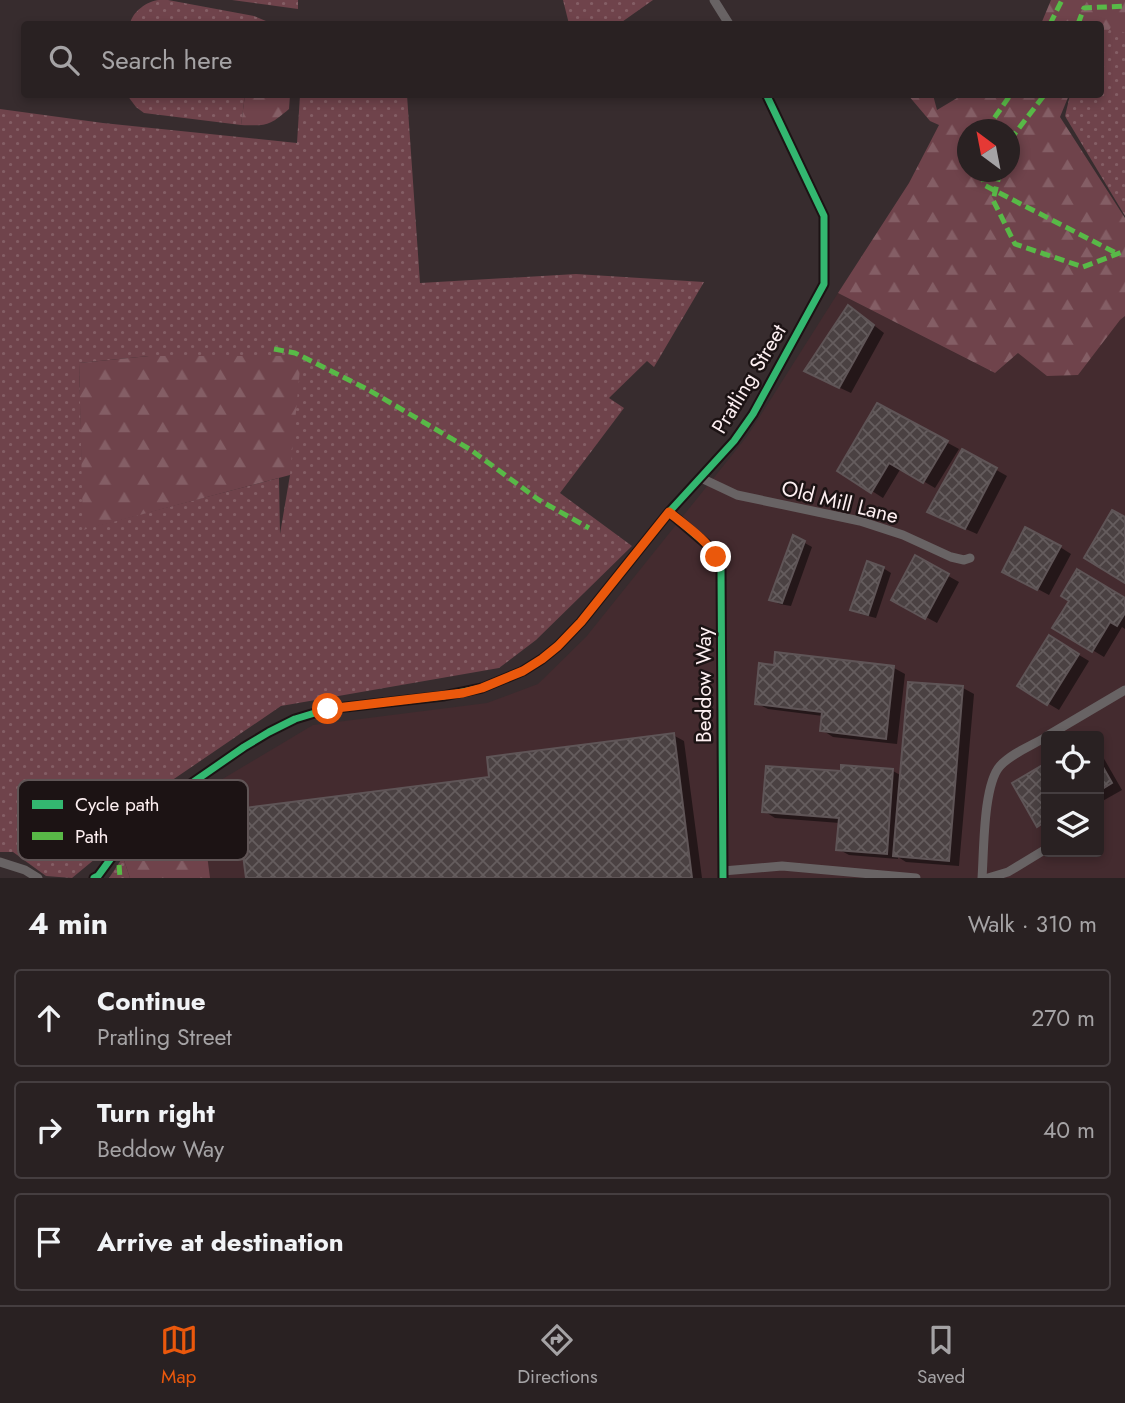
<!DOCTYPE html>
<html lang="en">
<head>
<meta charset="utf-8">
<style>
  body { margin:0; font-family:Jost,sans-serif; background:#31292a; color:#f1f3f6 }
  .controls { position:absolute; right:21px; bottom:21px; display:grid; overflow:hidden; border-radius:7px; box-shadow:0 4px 10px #0003 }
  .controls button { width:63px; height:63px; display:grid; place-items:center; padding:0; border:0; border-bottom:2px solid #453e40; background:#292122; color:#f1f3f6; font:35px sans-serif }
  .compass { position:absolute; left:957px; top:119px; width:63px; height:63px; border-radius:50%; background:#292122; box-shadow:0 4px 10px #0003; rotate:328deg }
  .stop { position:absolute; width:21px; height:21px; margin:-16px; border:5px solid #ea580c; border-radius:50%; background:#fff }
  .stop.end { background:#ea580c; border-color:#fff; box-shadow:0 2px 7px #0008 }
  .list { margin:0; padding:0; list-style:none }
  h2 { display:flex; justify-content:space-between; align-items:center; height:91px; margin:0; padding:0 28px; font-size:30px }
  h2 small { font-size:23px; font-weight:400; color:#a5a3a5 }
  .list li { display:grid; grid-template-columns:46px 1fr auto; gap:21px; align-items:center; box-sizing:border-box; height:98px; margin:0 14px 14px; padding:0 14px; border:2px solid #453e40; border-radius:7px }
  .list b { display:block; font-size:26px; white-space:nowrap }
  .list p { margin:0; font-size:23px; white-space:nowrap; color:#a5a3a5 }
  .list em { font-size:23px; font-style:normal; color:#a5a3a5 }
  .icon { flex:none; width:38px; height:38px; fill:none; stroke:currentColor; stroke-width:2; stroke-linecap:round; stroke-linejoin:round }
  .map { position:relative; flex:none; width:1125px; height:878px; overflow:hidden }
  .search { position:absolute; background:#292122; box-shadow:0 4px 10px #0003; left:21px; right:21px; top:21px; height:77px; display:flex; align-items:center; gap:18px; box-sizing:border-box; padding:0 24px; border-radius:7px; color:#a5a3a5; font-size:26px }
  .sheet { height:427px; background:#292122 }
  nav { display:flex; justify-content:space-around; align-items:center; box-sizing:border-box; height:98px; border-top:2px solid #453e40; background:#292122; font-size:19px; color:#a5a3a5 }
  nav a { display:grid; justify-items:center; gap:4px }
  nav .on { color:#ea580c }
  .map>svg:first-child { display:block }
  .built { fill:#442b2f; fill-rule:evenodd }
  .green { fill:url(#green-dots); fill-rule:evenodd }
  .forest { fill:url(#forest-firs); fill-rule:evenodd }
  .shadow { fill:#0007 }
  .building { fill:url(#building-cross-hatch); stroke:#5f5557; stroke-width:2 }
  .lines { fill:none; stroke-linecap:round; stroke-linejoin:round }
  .minor { stroke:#686364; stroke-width:9 }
  .quiet { stroke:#58b947; stroke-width:5; stroke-dasharray:10 5; stroke-linecap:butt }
  .cycleway-casing { stroke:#1c1314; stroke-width:11 }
  .cycleway { stroke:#33b770; stroke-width:7 }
  .route { stroke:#ea580c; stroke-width:9 }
  .labels { text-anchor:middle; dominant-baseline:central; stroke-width:5; stroke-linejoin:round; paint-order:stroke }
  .street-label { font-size:21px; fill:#fdeff1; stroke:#1c1314 }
  .key { fill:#1c1314; stroke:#605556; stroke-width:2 }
  .key-label { font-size:19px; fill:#fdeff1 }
</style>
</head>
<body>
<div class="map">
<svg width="1125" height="878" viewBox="0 0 1125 878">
  <defs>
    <pattern id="green-dots" width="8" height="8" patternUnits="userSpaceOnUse" patternTransform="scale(1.75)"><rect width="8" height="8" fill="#6f434b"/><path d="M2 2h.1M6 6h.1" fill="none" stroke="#845e65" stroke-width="1.8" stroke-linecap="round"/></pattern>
    <pattern id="forest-firs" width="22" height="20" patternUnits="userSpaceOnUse" patternTransform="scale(1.75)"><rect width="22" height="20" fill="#6f434b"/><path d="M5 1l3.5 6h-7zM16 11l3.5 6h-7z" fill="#845e65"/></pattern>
    <pattern id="building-cross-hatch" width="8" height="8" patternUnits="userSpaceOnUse" patternTransform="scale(1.75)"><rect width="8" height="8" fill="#4a4142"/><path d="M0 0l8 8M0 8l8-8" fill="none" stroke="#655d5e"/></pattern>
  </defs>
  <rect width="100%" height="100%" fill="#372c2e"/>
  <path class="built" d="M838 293 995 373 1018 353 1125 299V878H130L123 857 199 793 313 725 487 703 538 684 586 637 748 435ZM1046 736H1099V852H1046Z"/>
  <path class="green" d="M159 0H168L254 16 273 24H130C132 12 147 1 159 0Z
    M232 0H298V9Z
    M563 0H653L619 24H569Z
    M1125 0V216L1065 116 1070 95 1100 94V24Z
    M127 95H245L241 125 144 113 136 107Z
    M300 95H407L420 283 576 274 704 282 654 367 647 361 609 398 624 408 560 493 632 546 536 640 499 668 281 706 146 798 111 837 95 859 72 878 46 876 13 852H0V109L103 123 297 143ZM149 356H288L290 475 280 534 279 478 84 529 79 363Z
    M123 857 130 878H109Z"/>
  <path class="forest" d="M1051 0H1125V33L1111 27C1106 34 1105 41 1101 48L1100 24H1041Z
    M245 95H290L289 109C269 126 267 126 241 125Z
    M908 95H933L937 110 962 95H1069L1060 117 1125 218V316L1120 320 1078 375 1047 376 1018 353 995 373 838 293 909 183 939 125 930 121ZM968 130H1010V172H968Z
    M149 356H288L301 358 290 475 83 530 79 363Z
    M199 793 210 878H130L123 857Z"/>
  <path class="shadow" d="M859 314 884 333 851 393 817 377Z
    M877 405 959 449 935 488 901 468 883 498 872 491Z
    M963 451 1007 476 977 534 941 518Z
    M794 537 812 547 791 606 779 604 771 599Z
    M1060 547 1071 554 1049 595 1015 577Z
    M916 558 959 582 937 623 893 599Z
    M883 568 891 573 876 618 860 614 852 609Z
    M1125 600V629L1122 627 1104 657 1054 627Z
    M1049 637 1089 661 1059 710 1019 686Z
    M777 654 894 668 905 674 897 744 833 737 822 730 823 716 768 709 756 703 775 666Z
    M963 688 974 694 959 866 906 862 898 857V859L849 855 838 849 840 823 775 818 764 811 842 773 843 767 893 771 902 776Z
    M673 735 684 741 702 878H248L491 778Z
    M1099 750 1122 790 1099 803Z
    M1046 765V830L1039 825 1014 784Z"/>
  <path class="building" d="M848 305 874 325 839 388 804 371Z
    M877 403 948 441 923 483 889 463 871 493 837 471Z
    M962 449 997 468 965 529 927 512Z
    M1112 510 1125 517V583L1084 558Z
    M1025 527 1061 546 1037 590 1002 572Z
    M793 535 805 541 782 603 769 600Z
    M915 555 949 574 925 619 891 600Z
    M867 561 884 567 868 615 850 610Z
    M1077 569 1125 598V613L1117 626 1110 622 1092 652 1052 628 1069 601 1061 596Z
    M1049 635 1079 654 1047 705 1017 686Z
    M775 652 894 666 886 739 820 731 822 712 755 704 759 663 774 665Z
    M908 682 963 686 949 861 893 856Z
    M674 733 692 878H246L237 809 489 777 487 757Z
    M1099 760 1112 783 1099 791Z
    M1046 763V821L1037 827 1012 783Z
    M841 765 893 769 887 854 836 850 839 818 762 812 766 766 841 771Z"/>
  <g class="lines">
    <path class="minor" d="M714 0 729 24
      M701 478 737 495 860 521 903 535 951 557 964 560 970 558
      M669 512 711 548 721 570 723 878
      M1047 736 1125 690
      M0 862 25 870 38 878
      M723 871 782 866 916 878
      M94 878 98 876 134 827 147 814 244 747 269 732 295 719 328 709 443 696 482 688 523 671 542 659 558 646 581 622 669 512 734 441 753 414 824 284V216L766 94
      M982 878C984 852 983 785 1000 766 1012 753 1031 746 1046 737
      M988 878 1008 872 1046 849"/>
    <path class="quiet" d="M1050 24 1062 0
      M1078 24 1084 8 1125 6
      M986 130 1011 94
      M1010 140 1045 94
      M982 172 984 185 1118 254
      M1000 172 993 200 1015 244 1083 267 1125 251
      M274 349 295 353 367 389 471 450 539 500 589 528
      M118 850 120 878"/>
    <g class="cycleway-casing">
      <path id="cycleway" d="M669 512 711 548 721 570 723 878
        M94 878 98 876 134 827 147 814 244 747 269 732 295 719 328 709 443 696 482 688 523 671 542 659 558 646 581 622 669 512 734 441 753 414 824 284V216L766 94"/>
    </g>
    <use href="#cycleway" class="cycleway"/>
  </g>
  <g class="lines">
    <path class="route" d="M328 709 463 693 482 688 523 671 542 659 558 646 581 622 669 512C686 526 706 539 716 557"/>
  </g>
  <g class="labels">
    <g class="street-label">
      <text transform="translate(749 379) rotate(-59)">Pratling Street</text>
      <text transform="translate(840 502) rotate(14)">Old Mill Lane</text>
      <text transform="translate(704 685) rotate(-90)">Beddow Way</text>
    </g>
  </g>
  <rect x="18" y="780" width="230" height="80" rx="10" class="key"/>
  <rect x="32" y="800" width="31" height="9" fill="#33b770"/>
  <rect x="32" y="832" width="31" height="8" fill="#58b947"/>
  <g class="key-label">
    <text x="75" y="811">Cycle path</text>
    <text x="75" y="843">Path</text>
  </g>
</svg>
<div class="controls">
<button><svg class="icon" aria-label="locate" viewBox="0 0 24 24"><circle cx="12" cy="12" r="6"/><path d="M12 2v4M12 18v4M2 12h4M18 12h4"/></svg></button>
<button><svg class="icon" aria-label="layers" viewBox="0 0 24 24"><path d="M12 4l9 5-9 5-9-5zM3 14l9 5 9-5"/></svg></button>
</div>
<svg class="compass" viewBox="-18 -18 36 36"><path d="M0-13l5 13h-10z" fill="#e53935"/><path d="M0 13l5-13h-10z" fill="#a5a3a5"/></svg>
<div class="stop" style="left:328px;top:709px"></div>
<div class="stop end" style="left:716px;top:557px"></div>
<div class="search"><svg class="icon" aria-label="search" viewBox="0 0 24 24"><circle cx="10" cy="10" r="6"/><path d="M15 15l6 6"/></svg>Search here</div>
</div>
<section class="sheet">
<h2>4 min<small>Walk · 310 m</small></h2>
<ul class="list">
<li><svg class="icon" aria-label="ahead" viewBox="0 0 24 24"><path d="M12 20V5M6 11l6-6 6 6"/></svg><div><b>Continue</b><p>Pratling Street</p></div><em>270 m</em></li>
<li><svg class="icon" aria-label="right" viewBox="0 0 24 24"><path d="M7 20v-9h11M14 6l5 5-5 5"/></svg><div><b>Turn right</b><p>Beddow Way</p></div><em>40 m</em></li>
<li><svg class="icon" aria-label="arrive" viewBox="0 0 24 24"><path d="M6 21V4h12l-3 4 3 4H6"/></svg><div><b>Arrive at destination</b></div></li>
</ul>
</section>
<nav>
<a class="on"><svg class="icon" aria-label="map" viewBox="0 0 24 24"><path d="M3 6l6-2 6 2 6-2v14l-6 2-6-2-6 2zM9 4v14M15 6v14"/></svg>Map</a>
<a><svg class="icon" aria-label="directions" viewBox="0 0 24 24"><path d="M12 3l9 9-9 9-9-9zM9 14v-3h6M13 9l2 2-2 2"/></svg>Directions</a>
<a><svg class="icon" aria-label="saved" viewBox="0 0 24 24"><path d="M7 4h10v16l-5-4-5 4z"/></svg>Saved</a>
</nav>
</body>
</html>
